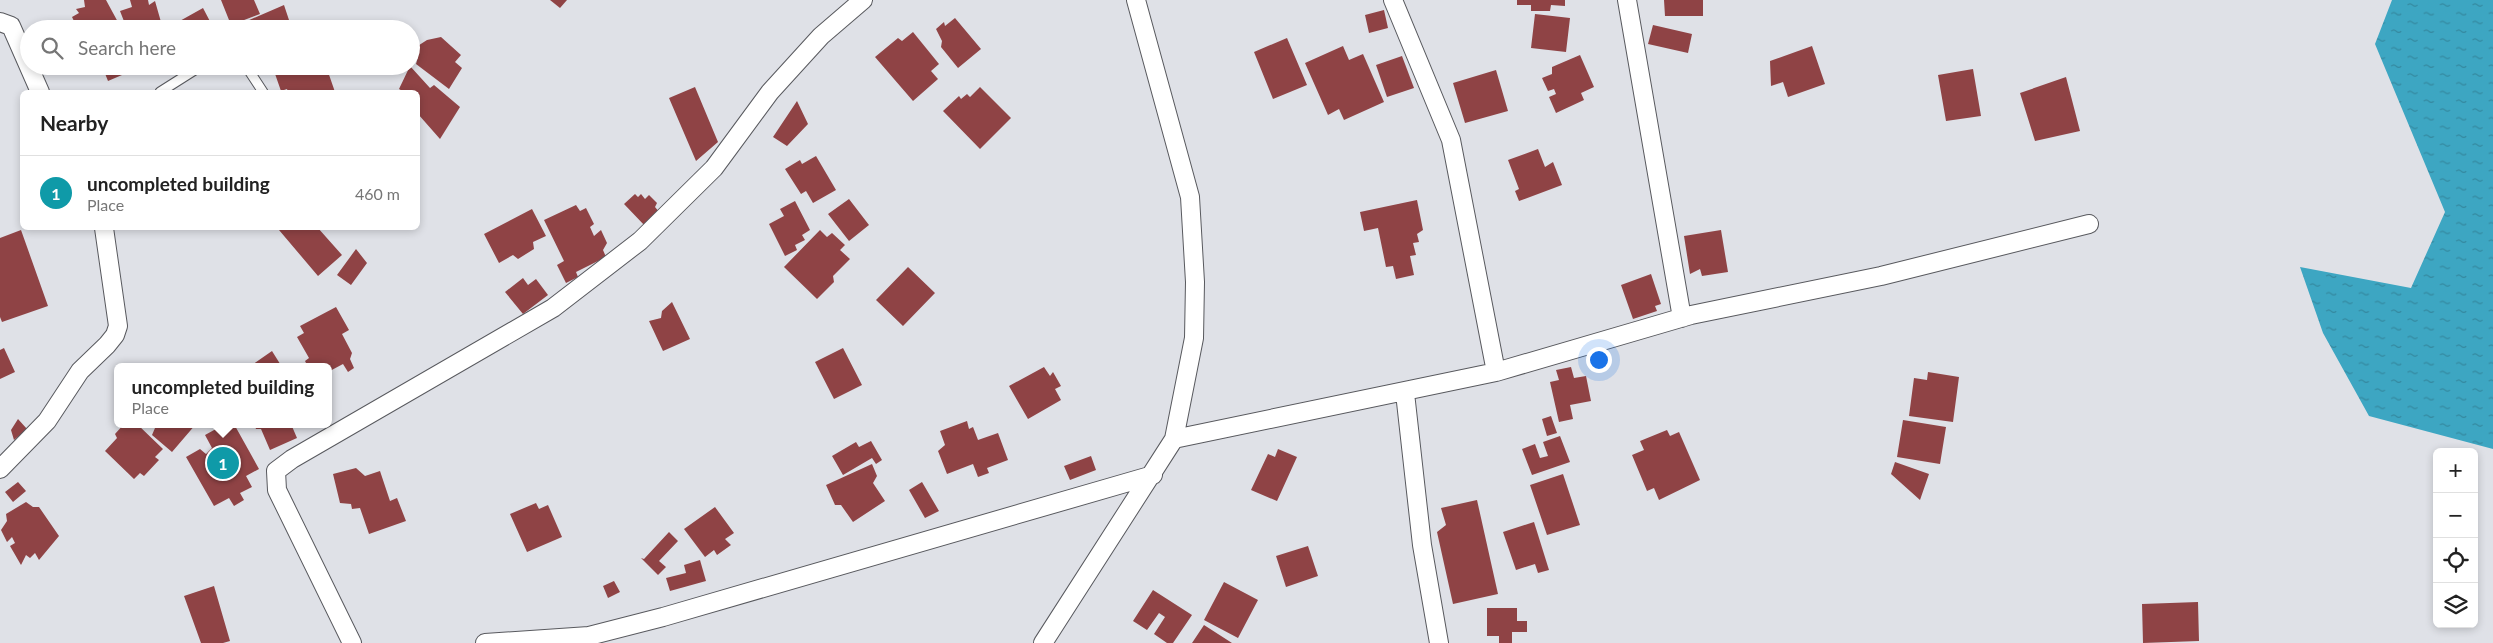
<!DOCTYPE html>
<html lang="en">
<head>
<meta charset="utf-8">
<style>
  body { margin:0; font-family:Lato,sans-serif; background:#f6f6f6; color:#222 }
  .controls { position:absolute; right:15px; bottom:15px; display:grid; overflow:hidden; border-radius:8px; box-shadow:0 2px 8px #0003 }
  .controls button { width:45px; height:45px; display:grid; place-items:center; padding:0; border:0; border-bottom:1px solid #e0e0e0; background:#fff; color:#222; font:25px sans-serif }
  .you { position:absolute; left:1598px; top:359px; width:18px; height:18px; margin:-12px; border:4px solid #fff; border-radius:50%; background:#1a73e8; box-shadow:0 0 0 8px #1a73e833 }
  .badge { display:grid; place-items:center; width:32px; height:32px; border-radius:50%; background:#ea580c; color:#fff; font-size:16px; font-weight:700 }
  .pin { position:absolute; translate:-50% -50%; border:2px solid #fff; box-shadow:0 1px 5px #0006 }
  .popup { position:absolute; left:114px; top:363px; width:218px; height:65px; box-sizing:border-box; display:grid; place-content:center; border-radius:8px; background:#fff; filter:drop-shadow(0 1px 4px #0005); font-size:16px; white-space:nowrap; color:#767676 }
  .popup b { font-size:19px; color:#222 }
  .popup::after { content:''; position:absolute; left:50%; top:100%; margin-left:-10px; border:10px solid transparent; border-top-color:#fff }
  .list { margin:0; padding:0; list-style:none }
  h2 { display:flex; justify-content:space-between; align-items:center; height:65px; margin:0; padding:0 20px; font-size:21px }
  h2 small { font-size:16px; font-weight:400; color:#767676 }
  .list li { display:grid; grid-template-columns:32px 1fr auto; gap:15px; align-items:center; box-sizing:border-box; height:75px; padding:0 20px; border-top:1px solid #e0e0e0 }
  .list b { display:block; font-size:19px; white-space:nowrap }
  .list p { margin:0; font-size:16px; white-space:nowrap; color:#767676 }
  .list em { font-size:16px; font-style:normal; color:#767676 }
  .icon { flex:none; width:28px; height:28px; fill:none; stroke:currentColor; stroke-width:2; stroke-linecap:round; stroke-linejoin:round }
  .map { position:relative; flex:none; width:2493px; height:643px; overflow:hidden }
  .search { position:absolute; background:#fff; box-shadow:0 2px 8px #0003; left:20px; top:20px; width:400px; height:55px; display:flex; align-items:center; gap:12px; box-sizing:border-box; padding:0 18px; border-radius:28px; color:#767676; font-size:19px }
  .panel { position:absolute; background:#fff; box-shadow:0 2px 8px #0003; left:20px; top:90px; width:400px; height:140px; border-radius:8px }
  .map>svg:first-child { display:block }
  .water { fill:url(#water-ripples) }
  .building { fill:#8f4345 }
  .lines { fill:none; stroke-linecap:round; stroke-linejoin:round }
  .lane-casing { stroke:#58595e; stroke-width:11 }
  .street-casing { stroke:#58595e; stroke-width:20 }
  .lane { stroke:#fff; stroke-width:9 }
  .street { stroke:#fff; stroke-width:18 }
</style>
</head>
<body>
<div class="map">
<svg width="2493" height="643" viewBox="0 0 2493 643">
  <defs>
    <pattern id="water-ripples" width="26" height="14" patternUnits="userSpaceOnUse" patternTransform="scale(1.25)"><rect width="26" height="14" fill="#3da6c2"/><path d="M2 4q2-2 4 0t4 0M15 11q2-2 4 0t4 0" fill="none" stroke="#34889f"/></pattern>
  </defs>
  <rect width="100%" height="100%" fill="#dfe1e7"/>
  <path class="water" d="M2392 0H2493V449L2369 416 2323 333 2300 267 2411 288 2445 212 2375 44Z"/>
  <path class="building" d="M84 0H106L119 24 110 29H78L72 17 79 13 76 9 85 7Z
    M130 0H148L149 5 155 1 163 29H127L120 11 132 7Z
    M221 0H254L260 14 231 25Z
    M550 0H567L560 8Z
    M1517 0H1565V6L1551 5 1550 11H1531V5H1517Z
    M1664 0H1703V16H1665Z
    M284 5 292 29H250L247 21Z
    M203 8 214 29H170L169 27Z
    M1384 10 1388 28 1369 33 1365 15Z
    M1535 14 1570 18 1566 52 1531 48Z
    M955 18 981 49 958 68 941 47 942 41 936 29 944 22 945 26Z
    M1653 25 1692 34 1688 53 1648 44Z
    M913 32 939 64 931 71 938 79 913 101 875 57 898 38 902 41Z
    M441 37 461 55 455 62 462 68 449 89 416 64 418 57 413 49 427 40Z
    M1287 38 1307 85 1273 99 1254 52Z
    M1343 46 1349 60 1363 54 1384 102 1344 120 1339 109 1328 115 1305 63Z
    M1812 46 1825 84 1788 97 1783 82 1771 86 1770 61Z
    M1580 55 1594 87 1581 93 1584 100 1556 113 1549 97 1556 94 1554 89 1548 91 1542 78 1552 74V67Z
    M1402 56 1414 88 1387 97 1376 65Z
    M102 66H135L136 69 108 81Z
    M279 66H326L335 92H288L287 89 281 91 274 71Z
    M410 66 430 88 434 85 460 107 440 139 418 114V92H404L399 89Z
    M1973 69 1981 116 1946 121 1938 75Z
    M1496 70 1508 111 1465 123 1453 83Z
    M2066 77 2080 131 2035 141 2020 93Z
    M695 87 718 142 696 161 669 98Z
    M980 87 1011 118 980 149 943 111 959 96 961 99 967 94 970 97Z
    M797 101 808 124 787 146 773 137Z
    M1538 149 1545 167 1553 162 1562 185 1519 201 1515 191 1519 189 1508 160Z
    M816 156 836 190 813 203 806 191 801 194 785 169 800 160 802 164Z
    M635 194 638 197 641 194 645 199 649 195 657 203 655 207 660 213 646 227 624 204Z
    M849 199 869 225 849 241 828 214Z
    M1417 200 1423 230 1417 234 1419 242 1413 243 1416 255 1410 256 1414 275 1396 279 1393 266 1386 267 1378 228 1364 231 1360 212Z
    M795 201 810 230 802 235 805 240 795 245 797 250 785 256 769 224 784 216 780 209Z
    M576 205 580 211 586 208 594 224 590 227 594 236 601 230 607 243 603 250 606 257 576 272 578 277 566 283 557 265 564 261 544 220Z
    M532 209 546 236 533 242 534 249 518 259 513 255 499 263 484 234Z
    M282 228H318L342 255 318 276 279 230Z
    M21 230 48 306 2 322 0 317V238Z
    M820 230 827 237 832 233 845 245 840 250 850 259 833 276 834 282 817 299 784 267Z
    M1721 230 1728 272 1702 276 1700 269 1690 274 1684 236Z
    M356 249 367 263 351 285 337 275Z
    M908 267 935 293 903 326 876 300Z
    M1651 274 1661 304 1655 306 1657 311 1633 319 1621 285Z
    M523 278 528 285 536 279 548 295 523 314 505 292Z
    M672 302 690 339 663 351 649 321 661 318 662 311Z
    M336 307 349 330 342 334 352 353 350 359 354 368 348 372 343 364 328 372V367H308L305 361 309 358 297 337 304 333 300 326Z
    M4 348 15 372 0 379V350Z
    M843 348 862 385 834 399 815 362Z
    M272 351 282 367H249Z
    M1044 367 1050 376 1053 372 1061 386 1055 389 1061 400 1028 419 1009 386Z
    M1571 367 1574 378 1586 376 1591 401 1570 405 1573 419 1559 422 1550 382 1559 380 1556 370Z
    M1928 372 1959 377 1953 422 1909 416 1914 378 1927 380Z
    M1551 416 1557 433 1547 436 1542 419Z
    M18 419 27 429 14 440 11 430Z
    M1903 420 1946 427 1940 464 1897 457Z
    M967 421 969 429 973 427 978 440 998 433 1008 460 987 468 989 473 978 477 973 464 947 474 938 451 945 445 940 431Z
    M124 424H137L163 449 155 457 159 460 144 476 140 473 134 479 105 451 117 438 115 434Z
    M151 424H196L172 452 152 435 155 428Z
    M225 424H234L259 469 246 476 252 487 240 493 244 500 234 506 229 498 214 506 186 457 200 449 206 454 212 448 205 435Z
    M254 424H291L297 438 270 450 261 429H256Z
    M1667 430 1670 436 1679 432 1700 480 1659 500 1654 488 1647 491 1632 455 1644 450 1640 441Z
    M1560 436 1570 462 1532 475 1522 449 1535 444 1540 458 1548 456 1543 442Z
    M871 441 882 460 876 464 872 458 843 475 832 456 856 442 859 447Z
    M1278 449 1297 457 1277 501 1251 490 1268 454 1275 457Z
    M1091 456 1096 470 1070 480 1064 466Z
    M1895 462 1929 474 1920 500 1891 474Z
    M872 464 877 476 873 483 885 501 853 522 841 505H835L826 485Z
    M356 468 365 476 380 471 390 501 397 498 406 521 369 534 360 508 352 509 351 504 340 503 333 474Z
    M1563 474 1580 525 1547 535 1530 485Z
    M18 482 26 491 13 502 5 492Z
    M922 482 939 511 925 518 909 490Z
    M1477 500 1498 594 1453 604 1437 532 1446 525 1441 508Z
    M26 502 33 507H39L59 536 39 560 35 553 30 558 26 555 21 565 10 546 15 543 12 537 7 542 1 530 7 521 6 514Z
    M536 503 539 509 548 505 562 537 527 552 510 514Z
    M715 507 734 533 725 539 731 545 717 555 714 550 705 557 684 529Z
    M1534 522 1549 570 1538 573 1535 564 1516 570 1503 532Z
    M669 532 678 541 659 561 666 567 658 575 641 558 644 559Z
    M1308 546 1318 576 1286 587 1276 556Z
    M700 560 706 581 670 591 666 578 686 573 684 565Z
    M614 581 620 592 608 598 603 586Z
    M1224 582 1258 600 1238 638 1204 620Z
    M214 586 230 641 223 643H201L184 596Z
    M1153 590 1192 615 1173 643H1167L1154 634 1165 617 1159 613 1147 630 1133 621Z
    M2198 602 2199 641 2143 643 2142 604Z
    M1487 608H1517V621H1527V632H1512V643H1499V636H1487Z
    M1204 625 1232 643H1192Z"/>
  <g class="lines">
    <g class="lane-casing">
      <path id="lane" d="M246 66 263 92
        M160 92 201 66"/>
    </g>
    <g class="street-casing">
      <path id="street" d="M1393 0 1451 140 1496 372
        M1627 0 1682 318
        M0 22 11 26 40 92
        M1405 393 1422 545 1439 643
        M1174 439 1496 372 1691 315 1881 276 2089 224
        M0 469 47 421 80 371 107 345 115 335 118 326 104 228
        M352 643 277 490 276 471 292 459 553 308 640 241 714 168 770 92 821 36 863 0
        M485 643 589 636 663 617 1153 475
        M1043 643 1174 439 1194 338 1195 282 1190 197 1136 0"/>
    </g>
    <use href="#lane" class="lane"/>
    <use href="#street" class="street"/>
  </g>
</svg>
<div class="controls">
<button>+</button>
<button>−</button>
<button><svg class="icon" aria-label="locate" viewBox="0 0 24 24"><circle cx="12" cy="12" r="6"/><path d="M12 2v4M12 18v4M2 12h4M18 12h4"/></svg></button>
<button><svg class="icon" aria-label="layers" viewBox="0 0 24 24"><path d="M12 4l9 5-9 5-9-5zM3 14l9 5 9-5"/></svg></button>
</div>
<div class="you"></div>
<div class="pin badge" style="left:223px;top:463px;background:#0f9aa8">1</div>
<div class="popup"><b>uncompleted building</b>Place</div>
<div class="search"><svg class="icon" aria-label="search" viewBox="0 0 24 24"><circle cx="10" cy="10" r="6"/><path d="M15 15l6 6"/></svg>Search here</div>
<section class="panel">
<h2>Nearby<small></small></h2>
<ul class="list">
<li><span class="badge" style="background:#0f9aa8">1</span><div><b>uncompleted building</b><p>Place</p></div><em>460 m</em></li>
</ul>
</section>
</div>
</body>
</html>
